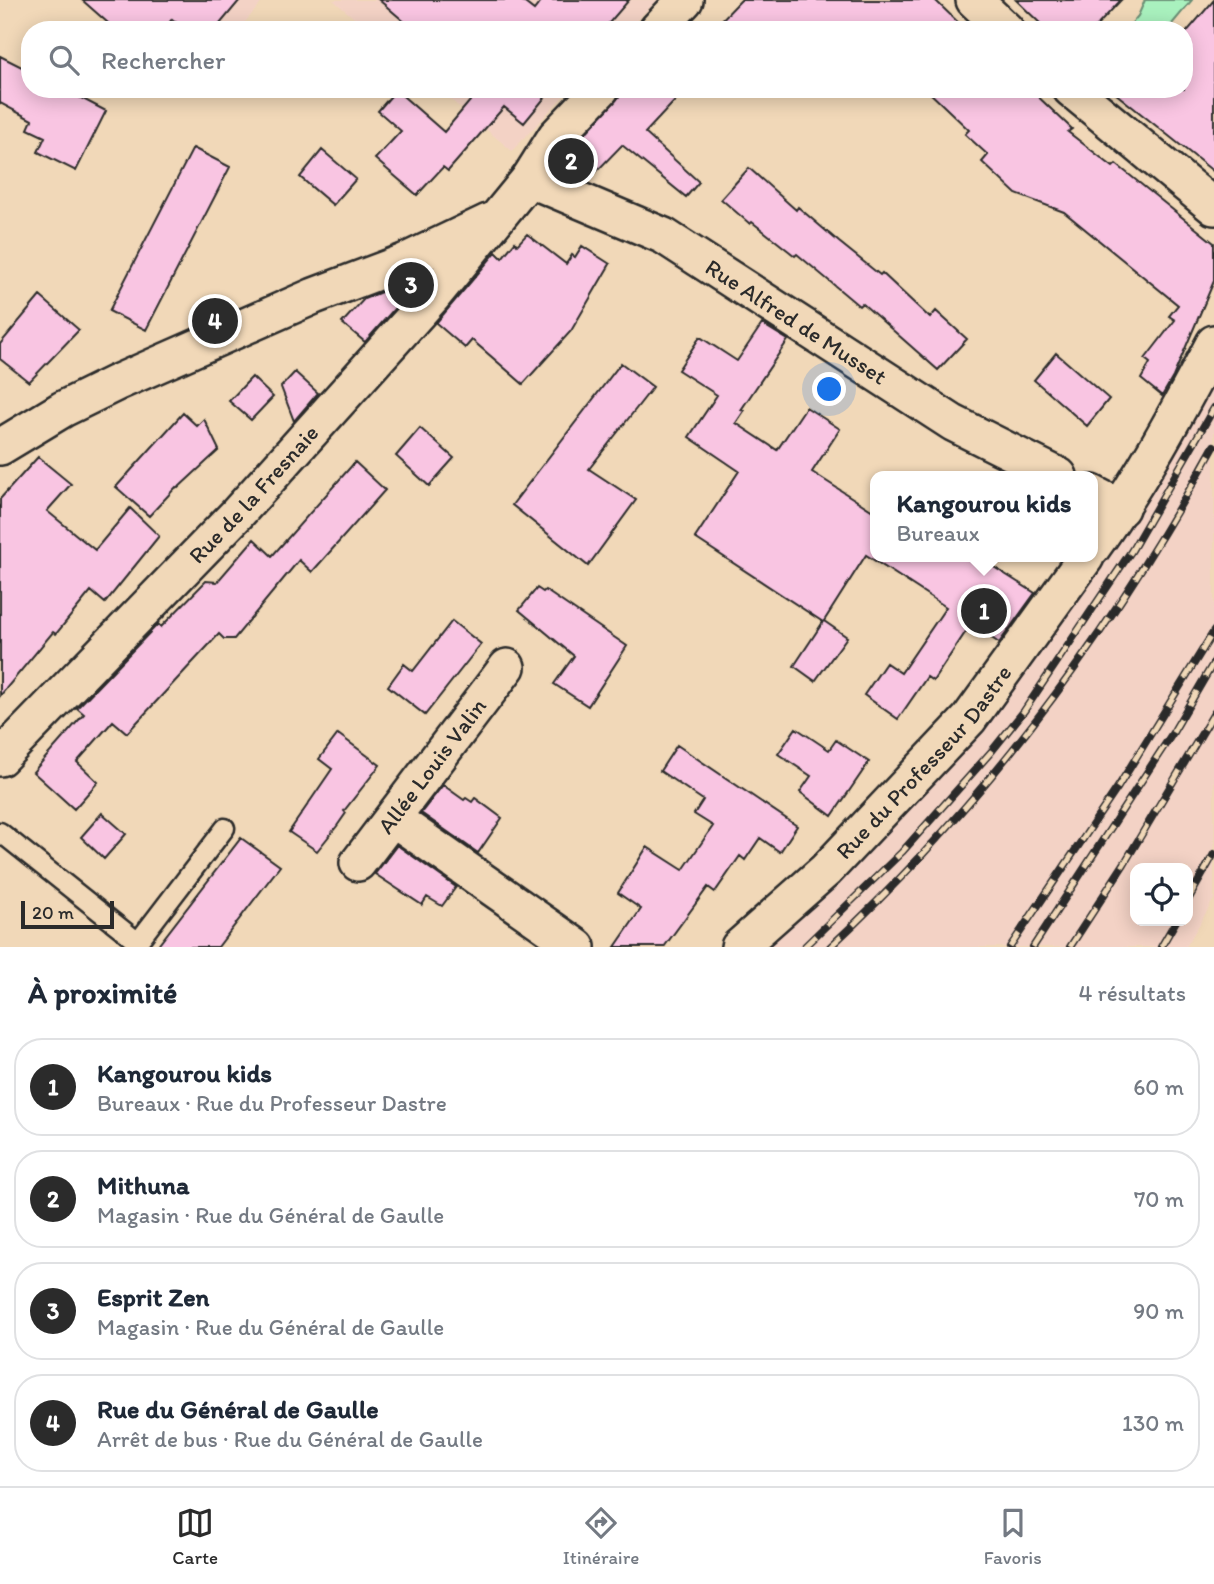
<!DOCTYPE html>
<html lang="fr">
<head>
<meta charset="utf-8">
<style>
  body { margin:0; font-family:Itim,sans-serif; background:#f2f2f3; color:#1f2937 }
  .controls { position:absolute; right:21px; bottom:21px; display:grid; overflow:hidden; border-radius:14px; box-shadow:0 4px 18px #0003 }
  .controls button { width:63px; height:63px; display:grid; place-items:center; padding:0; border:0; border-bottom:2px solid #e0e1e3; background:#fff; color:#1f2937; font:35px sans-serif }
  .scale { position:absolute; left:21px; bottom:18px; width:93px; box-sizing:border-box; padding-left:7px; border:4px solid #2b2b2b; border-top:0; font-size:19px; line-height:24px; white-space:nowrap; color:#2b2b2b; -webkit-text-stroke:5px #f1d8b8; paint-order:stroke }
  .you { position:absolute; left:830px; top:390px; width:24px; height:24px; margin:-18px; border:5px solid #fff; border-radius:50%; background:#1a73e8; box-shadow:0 0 0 10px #1a73e833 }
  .badge { display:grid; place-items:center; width:46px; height:46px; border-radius:50%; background:#2b2b2b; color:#fff; font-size:23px; font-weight:700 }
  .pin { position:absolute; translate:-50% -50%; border:4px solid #fff; box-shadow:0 2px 7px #0006 }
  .popup { position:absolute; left:870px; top:471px; width:228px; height:91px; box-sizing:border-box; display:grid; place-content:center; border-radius:14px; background:#fff; filter:drop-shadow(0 2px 5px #0005); font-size:23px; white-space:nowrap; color:#747a83 }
  .popup b { font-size:26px; color:#1f2937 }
  .popup::after { content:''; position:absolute; left:50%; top:100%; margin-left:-14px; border:14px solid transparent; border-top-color:#fff }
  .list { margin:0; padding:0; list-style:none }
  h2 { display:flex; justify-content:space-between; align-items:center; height:91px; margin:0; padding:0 28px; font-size:30px }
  h2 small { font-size:23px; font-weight:400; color:#747a83 }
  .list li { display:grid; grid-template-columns:46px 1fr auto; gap:21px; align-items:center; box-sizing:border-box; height:98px; margin:0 14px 14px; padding:0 14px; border:2px solid #e0e1e3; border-radius:28px }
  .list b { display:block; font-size:26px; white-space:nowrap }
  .list p { margin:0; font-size:23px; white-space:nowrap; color:#747a83 }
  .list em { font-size:23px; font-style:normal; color:#747a83 }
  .icon { flex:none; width:38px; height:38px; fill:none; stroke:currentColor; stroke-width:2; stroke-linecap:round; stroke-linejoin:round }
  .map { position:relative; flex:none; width:1214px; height:947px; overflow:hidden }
  .search { position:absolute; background:#fff; box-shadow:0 4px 18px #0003; left:21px; right:21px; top:21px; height:77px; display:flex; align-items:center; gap:18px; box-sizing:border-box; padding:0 24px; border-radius:28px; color:#747a83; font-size:26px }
  .sheet { height:539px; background:#fff }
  nav { display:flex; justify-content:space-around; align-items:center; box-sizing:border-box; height:98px; border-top:2px solid #e0e1e3; background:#fff; font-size:19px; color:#747a83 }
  nav a { display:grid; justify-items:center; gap:4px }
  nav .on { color:#2b2b2b }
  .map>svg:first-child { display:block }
  .built { fill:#f3d2c5; fill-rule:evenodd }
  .green { fill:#a9f1be; stroke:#6a8e74; stroke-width:2 }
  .building { fill:#f9c5e2; stroke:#2b2b2b; stroke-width:2 }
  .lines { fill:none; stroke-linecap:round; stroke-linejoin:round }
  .service-casing { stroke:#2b2b2b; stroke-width:23 }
  .minor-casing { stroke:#2b2b2b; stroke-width:40 }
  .service { stroke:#f1d8b8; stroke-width:18 }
  .minor { stroke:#f1d8b8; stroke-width:35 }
  .rail-casing { stroke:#2b2b2b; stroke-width:8 }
  .rail { stroke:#f1d8b8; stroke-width:5; stroke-dasharray:16; stroke-linecap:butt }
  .labels { text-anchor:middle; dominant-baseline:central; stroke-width:5; stroke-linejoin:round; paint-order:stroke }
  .street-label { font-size:23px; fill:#2b2b2b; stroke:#f1d8b8 }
</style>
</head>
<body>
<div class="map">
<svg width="1214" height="947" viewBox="0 0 1214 947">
  <rect width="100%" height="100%" fill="#f1d8b8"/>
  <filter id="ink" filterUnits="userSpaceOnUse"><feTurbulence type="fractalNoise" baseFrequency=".0143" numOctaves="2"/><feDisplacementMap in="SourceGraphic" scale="14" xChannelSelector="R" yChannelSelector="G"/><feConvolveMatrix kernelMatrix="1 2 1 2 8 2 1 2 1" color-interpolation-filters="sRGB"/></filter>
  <g filter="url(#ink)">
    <path class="built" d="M82 0H264L238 30H116Z
      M333 0H658L626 30H368Z
      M438 89H570L512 151Z
      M1214 373V899L1186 947H761L950 752 1181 441ZM1135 868H1188V921H1135Z"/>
    <path class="green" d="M1145 0H1192L1167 30H1126L1138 16Z"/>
    <path class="building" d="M82 0H240L215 30H185L172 19 164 30H116Z
      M379 0H521L534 10 542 0H629L603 30H414Z
      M741 0H935L966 30H712Z
      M1016 0H1121L1093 30H1047Z
      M1214 0V172L1110 89H1184V35Z
      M0 56 30 71V89H64L106 111 76 171 38 152 45 137 28 129 32 120 0 103Z
      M480 89H552L524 123 504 107 448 171 443 167 417 195 375 159 401 131 378 111 396 90 444 132Z
      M626 89H686L645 133 699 182 686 197 622 145 594 174 571 161 569 153 572 148Z
      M926 89H1030L1072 129 1068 132 1113 167 1116 164 1214 243V281L1173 377 1162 396 1141 379 1150 363 1145 359 1175 320 1169 316 1178 305 1064 212 1016 194 982 162 988 155 965 134 969 130Z
      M193 148 230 167 146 330 109 311Z
      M322 150 356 179 333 205 300 177Z
      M749 168 796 210 798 207 839 242 880 275 882 273 930 318 936 311 967 339 938 370 862 303 859 306 797 254 795 256 752 222 750 224 721 199Z
      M527 234 566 264 572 255 575 257 582 246 610 264 571 331 523 384 472 340 465 348 436 323 496 252 502 258 515 242 517 245Z
      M425 274 365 342 342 323 364 299Z
      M40 296 79 330 29 382 0 359V344Z
      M762 324 788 340 741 410 744 411 736 423 777 450 806 407 840 429 812 472 876 513V557H978L1035 593 999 643 971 624 933 681 927 677 898 719 864 695 886 663 901 673 946 607 866 555 824 621 847 637 815 681 794 666 823 622 695 538 739 471 689 437 717 395 678 370 700 337 737 361Z
      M1056 353 1109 399 1087 426 1034 380Z
      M621 363 653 387 589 469 636 500 588 566 512 505Z
      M295 372 318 393 294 421 281 387Z
      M252 377 273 397 251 420 229 401Z
      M183 413 197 426 204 419 219 450 178 488 176 487 149 516 116 487Z
      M420 428 454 458 429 486 396 456Z
      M38 457 71 484 47 511 95 550 130 508 159 536 105 603 91 591 56 634 53 632 0 696V499Z
      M355 462 385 490 312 572 299 560 234 639H224L219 634 127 733 113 721 77 762 98 782 74 809 33 772 84 714 77 708 158 624 161 627 206 581 217 582 254 539 272 556Z
      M537 588 543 592 545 590 627 646 588 706 554 684 574 656 519 610Z
      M452 621 481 644 425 715 388 686 404 664 413 671Z
      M796 728 829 750 836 740 869 762 832 816 800 792 811 776 778 754Z
      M338 734 380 765 344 811 346 813 337 826 317 851 289 832 332 769 319 759Z
      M677 745 797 826 780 852 760 838 745 860 740 856 715 892 708 887 664 947H615L641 909 618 893 647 847 683 870 713 826 694 814 703 800 660 771Z
      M443 785 464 800 466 798 472 802 475 798 502 818 478 853 421 813Z
      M102 813 126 834 104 859 81 837Z
      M241 838 280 866 218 947H157Z
      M397 845 456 887 442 906 427 897 422 905 375 874Z"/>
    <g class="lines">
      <g class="service-casing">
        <path id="service" d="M0 832 138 942
          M134 947 225 828"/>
      </g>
      <g class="minor-casing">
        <g id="minor">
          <path d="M974 0 1006 30"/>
          <path d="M657 30 685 0"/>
          <path d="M1071 89 1214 207"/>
          <path id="s1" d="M529 179 664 236 953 423 1059 476"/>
          <path d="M0 447 63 409 116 383 314 296 404 262 488 222"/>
          <path d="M1092 493 1121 508"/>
          <path d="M1092 548C1140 482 1176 415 1214 343"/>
          <path id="s2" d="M0 758 236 515 434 295 529 179 556 136 601 89"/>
          <path d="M394 819 577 947"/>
          <path id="s3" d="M358 863 507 667"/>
          <path id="s4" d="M739 947 826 870 969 719 1086 557"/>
        </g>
      </g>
      <use href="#service" class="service"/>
      <use href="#minor" class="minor"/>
      <g class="rail-casing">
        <path id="rail" d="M1188 900 1214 854
          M804 947 902 852 991 752 1024 711 1132 550 1214 408
          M830 947C985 803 1112 632 1214 446
          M1010 947 1118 787 1214 631
          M1033 947 1172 734 1214 662
          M1070 947 1124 864 1214 713
          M1161 947 1176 921"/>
      </g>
      <use href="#rail" class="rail"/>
    </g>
  </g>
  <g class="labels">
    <g class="street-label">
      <text stroke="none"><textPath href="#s1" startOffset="304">Rue Alfred de Musset</textPath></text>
      <text stroke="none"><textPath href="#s2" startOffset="366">Rue de la Fresnaie</textPath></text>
      <text stroke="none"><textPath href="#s4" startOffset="262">Rue du Professeur Dastre</textPath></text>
      <text stroke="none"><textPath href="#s3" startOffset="122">Allée Louis Valin</textPath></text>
    </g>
  </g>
</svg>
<div class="controls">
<button><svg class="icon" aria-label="locate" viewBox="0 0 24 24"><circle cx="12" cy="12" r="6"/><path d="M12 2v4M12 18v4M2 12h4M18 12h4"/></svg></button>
</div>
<div class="scale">20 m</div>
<div class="you"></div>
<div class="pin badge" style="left:984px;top:611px">1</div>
<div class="popup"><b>Kangourou kids</b>Bureaux</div>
<div class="pin badge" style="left:571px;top:161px">2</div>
<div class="pin badge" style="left:411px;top:285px">3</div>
<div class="pin badge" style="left:215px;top:321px">4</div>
<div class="search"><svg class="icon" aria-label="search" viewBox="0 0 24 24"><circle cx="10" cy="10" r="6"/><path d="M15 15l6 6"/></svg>Rechercher</div>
</div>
<section class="sheet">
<h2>À proximité<small>4 résultats</small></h2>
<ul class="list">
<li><span class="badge">1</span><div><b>Kangourou kids</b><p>Bureaux · Rue du Professeur Dastre</p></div><em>60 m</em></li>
<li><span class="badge">2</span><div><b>Mithuna</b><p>Magasin · Rue du Général de Gaulle</p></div><em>70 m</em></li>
<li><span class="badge">3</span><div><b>Esprit Zen</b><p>Magasin · Rue du Général de Gaulle</p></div><em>90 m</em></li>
<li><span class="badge">4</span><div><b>Rue du Général de Gaulle</b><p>Arrêt de bus · Rue du Général de Gaulle</p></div><em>130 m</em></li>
</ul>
</section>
<nav>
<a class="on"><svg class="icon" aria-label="map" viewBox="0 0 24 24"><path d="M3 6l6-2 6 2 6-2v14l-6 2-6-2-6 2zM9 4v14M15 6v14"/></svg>Carte</a>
<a><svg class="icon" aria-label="directions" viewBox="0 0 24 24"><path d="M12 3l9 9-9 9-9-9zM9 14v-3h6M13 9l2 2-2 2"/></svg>Itinéraire</a>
<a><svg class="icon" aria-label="saved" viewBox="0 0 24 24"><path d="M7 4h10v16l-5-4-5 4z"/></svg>Favoris</a>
</nav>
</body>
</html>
